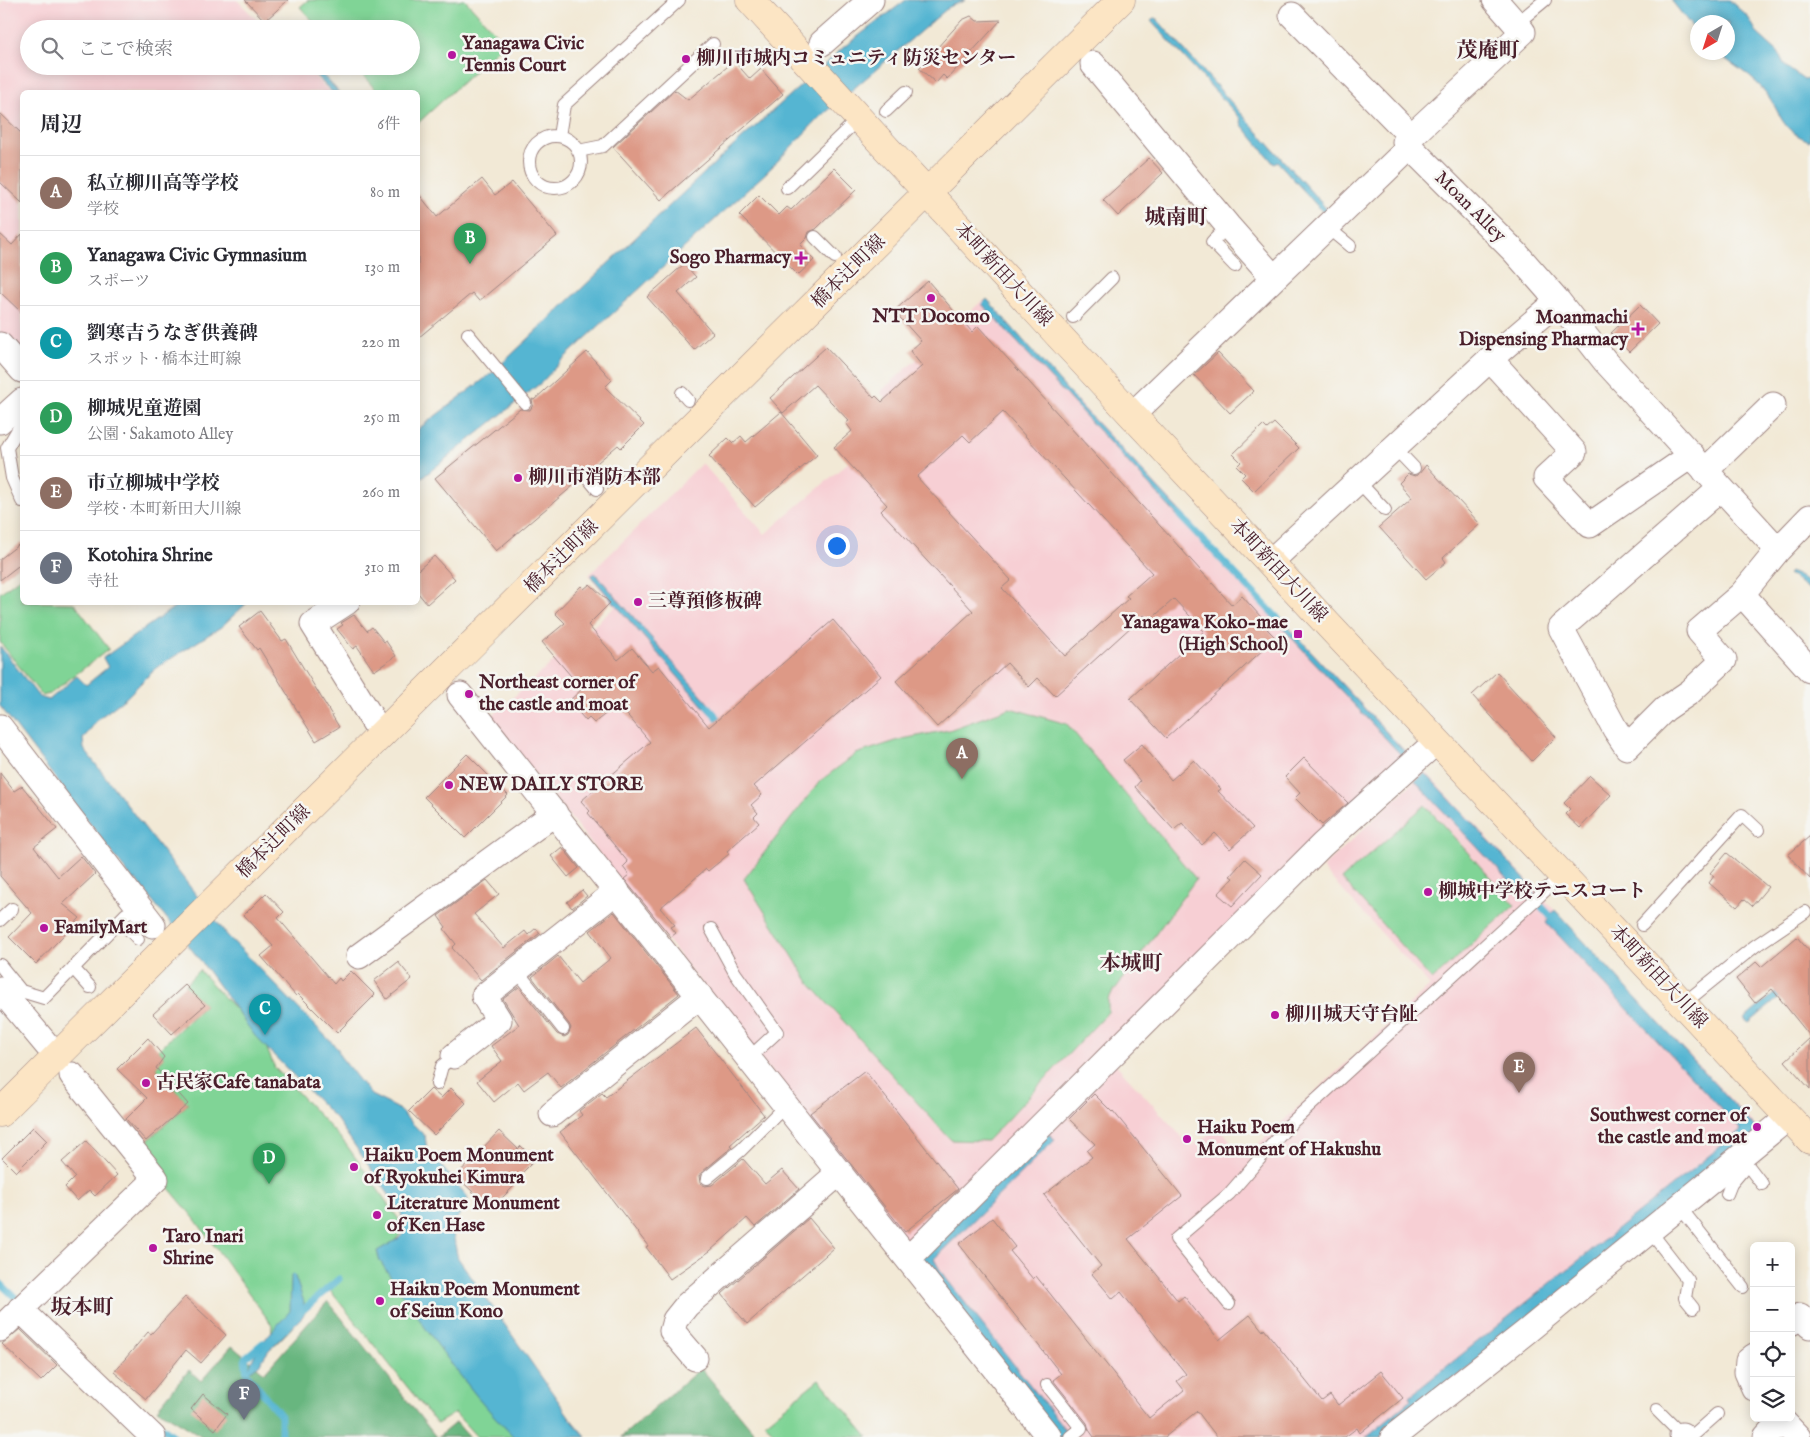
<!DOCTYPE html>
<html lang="ja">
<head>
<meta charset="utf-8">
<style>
  body { margin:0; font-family:"IM FELL English","Noto Serif JP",serif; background:#f2f2f3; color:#2b2b33 }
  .controls { position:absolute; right:15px; bottom:15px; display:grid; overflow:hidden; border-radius:8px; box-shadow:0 2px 12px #0003 }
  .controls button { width:45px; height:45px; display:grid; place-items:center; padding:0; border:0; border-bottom:1px solid #e1e1e2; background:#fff; color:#2b2b33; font:25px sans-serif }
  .compass { position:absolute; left:1690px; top:15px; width:45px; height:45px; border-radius:50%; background:#fff; box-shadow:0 2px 12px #0003; rotate:219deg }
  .you { position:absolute; left:836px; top:545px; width:18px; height:18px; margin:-12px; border:4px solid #fff; border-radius:50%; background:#1a73e8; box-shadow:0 0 0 8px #1a73e833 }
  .badge { display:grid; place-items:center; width:32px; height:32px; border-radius:50%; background:#b5179e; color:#fff; font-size:16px; font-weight:700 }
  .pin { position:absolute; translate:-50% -41px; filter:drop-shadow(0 1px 2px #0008) }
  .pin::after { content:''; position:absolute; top:26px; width:18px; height:15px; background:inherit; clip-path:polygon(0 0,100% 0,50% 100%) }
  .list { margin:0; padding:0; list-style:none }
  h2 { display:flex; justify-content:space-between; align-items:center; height:65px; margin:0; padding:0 20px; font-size:21px }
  h2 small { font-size:16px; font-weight:400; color:#7c7c81 }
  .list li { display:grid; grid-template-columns:32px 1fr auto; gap:15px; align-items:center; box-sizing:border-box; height:75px; padding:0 20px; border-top:1px solid #e1e1e2 }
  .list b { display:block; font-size:19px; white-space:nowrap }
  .list p { margin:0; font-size:16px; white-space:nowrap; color:#7c7c81 }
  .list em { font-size:16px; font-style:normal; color:#7c7c81 }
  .icon { flex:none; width:28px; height:28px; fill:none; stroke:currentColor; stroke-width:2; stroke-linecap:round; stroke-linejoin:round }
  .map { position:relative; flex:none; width:1810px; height:1437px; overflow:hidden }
  .search { position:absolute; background:#fff; box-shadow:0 2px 12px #0003; left:20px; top:20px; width:400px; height:55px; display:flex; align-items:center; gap:12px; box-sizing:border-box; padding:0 18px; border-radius:28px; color:#7c7c81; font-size:19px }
  .panel { position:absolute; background:#fff; box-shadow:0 2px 12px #0003; left:20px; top:90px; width:400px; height:515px; border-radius:8px }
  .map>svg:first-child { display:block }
  .built { fill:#f7cfd4 }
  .green { fill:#80d496; stroke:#657a60 }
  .forest { fill:#68b67f; stroke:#596a55 }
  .water { fill:#54b5d2; stroke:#4f6a7e }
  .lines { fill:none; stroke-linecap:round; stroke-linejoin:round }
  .stream { stroke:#54b5d2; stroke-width:7 }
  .building { fill:#dd9986; fill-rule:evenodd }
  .lane-casing { stroke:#9e8480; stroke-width:14 }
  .street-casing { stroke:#9e8480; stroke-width:27 }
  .secondary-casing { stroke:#9e8480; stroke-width:29 }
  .lane { stroke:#fff; stroke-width:12 }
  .street { stroke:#fff; stroke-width:25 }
  .secondary { stroke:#fce5c4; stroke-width:28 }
  .poi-dot { fill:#b5179e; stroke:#f6f6f2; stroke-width:2 }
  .labels { text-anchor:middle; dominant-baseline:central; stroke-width:5; stroke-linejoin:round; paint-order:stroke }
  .poi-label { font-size:19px; font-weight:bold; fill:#4a1f2b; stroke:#f6f6f2; text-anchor:start }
  .street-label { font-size:19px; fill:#4a1f2b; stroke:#f6f6f2 }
  .quarter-label { font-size:21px; font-weight:bold; fill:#4a1f2b; stroke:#f6f6f2 }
</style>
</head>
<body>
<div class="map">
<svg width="1810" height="1437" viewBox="0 0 1810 1437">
  <rect width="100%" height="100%" fill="#f6f6f2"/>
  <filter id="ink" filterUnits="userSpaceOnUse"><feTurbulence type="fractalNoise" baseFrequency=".02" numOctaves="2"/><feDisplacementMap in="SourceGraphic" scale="10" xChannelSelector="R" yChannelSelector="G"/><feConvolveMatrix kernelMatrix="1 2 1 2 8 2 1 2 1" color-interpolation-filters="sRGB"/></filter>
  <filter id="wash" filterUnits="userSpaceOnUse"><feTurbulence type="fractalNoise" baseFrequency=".0096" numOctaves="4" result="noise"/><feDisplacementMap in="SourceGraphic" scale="20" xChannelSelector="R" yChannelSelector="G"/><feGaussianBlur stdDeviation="1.12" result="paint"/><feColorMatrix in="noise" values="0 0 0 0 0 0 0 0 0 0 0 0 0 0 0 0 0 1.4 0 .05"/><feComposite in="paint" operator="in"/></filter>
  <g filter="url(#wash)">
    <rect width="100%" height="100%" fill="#f2e9d6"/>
    <path class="built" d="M4 0H237L266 29H29V66H304L330 92H22V366L0 340V4Z
      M983 300 1409 755 914 1241H905L491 717 615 607 589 575 702 463 765 534 901 417 880 392Z
      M1425 771 1761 1132 1384 1437H1059L917 1256 1112 1060 1191 1147 1219 1127 1244 1157 1430 986 1322 868Z"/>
    <path class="green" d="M308 0H465L505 43 418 123V92H378L354 66H411V29H320L300 7Z
      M22 576V602L74 603 109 649 50 694 42 696 0 642V593Z
      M1010 708 1067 724 1196 879 1108 999V1012L987 1141 951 1140 810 984 744 879 820 781 856 754 902 739 949 730Z
      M1425 805 1515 905 1432 980 1342 879Z
      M199 970 250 1025 280 1038 267 1049 275 1068 345 1143 405 1228 394 1242 377 1252 523 1437H477L455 1413 437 1424 329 1289C307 1307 292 1331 270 1349L272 1325 194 1218 137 1150 188 1104 156 1068 164 1057 158 1050 205 1005 185 985Z
      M819 1379 868 1437H777L765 1423Z"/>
    <path class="forest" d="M328 1301 436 1437H203L157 1409 189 1370 201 1381 232 1346 264 1373Z
      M701 1368 758 1437H621Z
      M456 1422 469 1437H438Z"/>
    <path class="water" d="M906 0H966L949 7 817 120 769 170 562 360 542 382 418 481V429L492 373 719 159 845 46Z
      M1671 0H1729L1748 17 1758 34 1778 52 1785 66 1804 80 1810 79V141C1779 130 1782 113 1766 93 1754 77 1733 65 1717 53L1728 52V22H1698L1697 33Z
      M1155 17 1332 215 1328 218 1278 162 1274 164 1242 125 1240 118 1151 21Z
      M306 66H314L339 92H332Z
      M987 299 1079 404 1188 520 1185 524 982 304Z
      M1790 572 1810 582V590L1788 574Z
      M595 573 715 711 710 714 591 576Z
      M180 603H247L221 627 156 668 127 697 98 719 83 739 84 749 227 935 338 1049 340 1056 371 1095 397 1108 425 1136 427 1150 467 1196 468 1201 451 1228C454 1232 455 1249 458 1258L573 1422 586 1437H514C462 1385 421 1322 380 1261L377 1251 398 1239 404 1233 401 1212 337 1120 255 1036 200 960 136 880H133L0 706V646L39 697 49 700 77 676 86 685 108 667 103 658Z
      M1280 618 1407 754 1308 844 1401 755 1277 622Z
      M1425 773 1531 886 1522 895 1415 781Z
      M1555 910 1759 1132 1383 1437H1366L1411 1400 1410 1396 1741 1130 1546 922Z
      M1810 964V972L1749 1023 1744 1019Z
      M1046 1131 1055 1140 934 1259 941 1272 1071 1437H1059L918 1258Z
      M294 1274 304 1302 303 1316 269 1350 259 1365 249 1372 248 1370C258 1343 271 1333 290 1311L291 1275Z"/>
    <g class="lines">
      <path class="stream" d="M1180 516 1285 626
        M708 707 724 725
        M1521 885 1557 923
        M0 1283 21 1303
        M296 1316 339 1279
        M263 1343 245 1358 247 1374 281 1416V1435
        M149 1417 175 1437"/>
    </g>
    <g id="blocks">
      <path class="building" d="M245 0H288L265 21Z
        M971 16 977 21 1001 20 947 79 943 75 936 83 919 68 962 20Z
        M734 61 750 79 761 69 783 94 661 200 613 147 675 90 688 100Z
        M0 113 22 134V203L0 182Z
        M1149 158 1163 173 1118 216 1103 200Z
        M834 168 856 190 816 229 809 232 807 238 800 245 814 260 798 275 739 215 759 195 779 215 787 207 791 210Z
        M482 179 495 195 512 182 557 236 479 301 472 293 418 338V193L437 217Z
        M0 234 12 245 22 234V313L0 292Z
        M684 264 696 277 678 293 713 333 694 350 647 297Z
        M928 281 972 332 978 326 1232 605 1242 596 1270 627 1267 629 1276 638 1166 738 1130 699 1204 631 1174 599 1149 621 1144 615 1055 696 1038 678 1029 687 1007 663 937 727 896 681 973 611 881 511 887 505 834 447 852 431 846 423 849 421 815 385 783 413 770 398 826 347 874 398 876 396 882 402 922 366 910 351 921 341 894 311ZM1003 412 1152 573 1126 596 1129 598 1065 656 1002 588 1011 580 917 477 963 435 970 442Z
        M1640 305 1658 324 1629 352 1611 333Z
        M587 352 612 380 605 387 644 425 621 448 618 445 591 468V471L583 472 580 480 496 551 435 478 520 409 530 410 533 405 532 399 534 400Z
        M1218 353 1254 391 1230 413 1194 375Z
        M781 412 817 455 755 507 709 456 728 438 733 443 741 436 746 442Z
        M1274 423 1299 448 1254 491 1241 478 1245 474 1237 466 1241 462 1233 454 1263 425 1267 429Z
        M1426 465 1480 524 1443 558 1446 562 1426 579 1379 527 1412 498 1399 483 1408 474 1415 476 1419 474Z
        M22 542V563L0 580V559Z
        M434 556 455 579 427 604 418 593V570Z
        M590 584 610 603 588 625 618 660 632 648 652 671 659 666 709 727 833 620 881 676 754 786 762 795 751 805 758 813 754 817 759 823 727 851 729 854 708 871 706 869 660 908 675 925 671 927 676 933 671 937 624 879 629 875 623 867 628 862 588 813 590 811 581 801 650 742 618 704 594 723 589 718 586 721 569 701 582 689 542 642 565 623 555 613 581 586 584 589Z
        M260 611 282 641 286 639 339 727 316 741 259 648 257 650 239 627Z
        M354 615 367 631 372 627 384 642 386 641 396 656 374 671 357 646 353 649 337 629 343 625 341 623Z
        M1497 672 1556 737 1532 761 1472 695Z
        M1142 744 1171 780 1194 760 1221 789 1218 791 1253 828 1230 849 1215 833 1202 845 1182 823 1174 830 1135 787 1140 781 1123 760Z
        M467 754 508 795 465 838 424 797Z
        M1304 758 1348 803 1322 825 1295 798 1300 793 1285 777Z
        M0 773 14 791 22 786 57 829 34 847 58 877 81 856 95 874 63 904 80 918 36 964 9 937 32 913 0 876Z
        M1590 776 1611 795 1580 828 1565 814 1570 809 1564 803Z
        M1810 836V879L1788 855Z
        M562 847 579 868 568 877 551 856Z
        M1727 853 1768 887 1752 906 1744 899 1737 907 1709 883 1714 876 1710 873Z
        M1245 859 1262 874 1232 906 1218 894 1233 878 1230 876Z
        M487 880 499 894 474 914 504 948 525 931 528 935 536 928 540 933 481 980 452 948 456 944 444 929 446 927 438 916Z
        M582 890 587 896 572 908 567 902Z
        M266 893 284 912 278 918 334 984 339 978 341 981 351 971 375 995 337 1033 298 994 296 996 261 956 273 946 244 915Z
        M614 912 679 994 561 1088 548 1072 524 1090 518 1082 494 1102 477 1081 502 1061 491 1046 519 1025 503 999 519 987 557 1034 564 1037 568 1035 571 1028 569 1024 532 977 558 956 580 983 611 958 590 931Z
        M1797 937 1810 952V1036L1772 989 1755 1003 1736 979 1756 962 1761 967Z
        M398 962 412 979 387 999 374 981Z
        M185 985 205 1005 172 1034 153 1014Z
        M696 1028 764 1115 730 1145 732 1147 702 1172 699 1176 700 1183 705 1186 712 1185 743 1159 765 1184 782 1170 799 1189 755 1227 747 1218 710 1251 670 1279 646 1247 648 1246 560 1132 582 1115 579 1111 602 1093 606 1097Z
        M148 1038 164 1057 156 1068 188 1104 146 1141 126 1119 147 1098 117 1069Z
        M1810 1038V1089L1785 1061Z
        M865 1071 958 1189 905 1232 810 1113Z
        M451 1088 466 1103 434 1135 409 1111 431 1089 441 1098Z
        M1094 1094 1112 1112 1113 1111 1182 1196 1128 1239 1178 1301 1184 1296 1219 1340 1250 1315 1263 1331 1264 1329 1322 1401 1330 1395 1338 1405 1381 1371 1403 1398 1360 1433 1357 1428 1345 1437H1217L1197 1411 1165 1437H1094L1089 1430 1087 1423 1053 1380 1061 1374 959 1244 992 1218 1015 1247 1010 1251 1033 1279 1036 1276 1149 1418 1184 1390 1177 1381 1186 1374 1121 1292 1113 1299 1092 1274 1101 1266 1044 1195 1092 1157 1087 1151 1095 1144 1069 1119Z
        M33 1127 47 1141 16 1172 2 1158Z
        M499 1131 518 1149 521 1146 535 1160 518 1177 520 1180 491 1209 456 1176Z
        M86 1141 117 1175 95 1196 89 1190 77 1201 65 1187 75 1177 62 1162Z
        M809 1218 834 1248 747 1324 722 1294Z
        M185 1297 226 1335 201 1363 186 1350 146 1399 114 1372 148 1332 151 1334Z
        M20 1329 57 1365 41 1381 2 1344Z
        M203 1394 227 1414 215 1430 191 1409Z"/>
    </g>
  </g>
  <g filter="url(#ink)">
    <use href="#blocks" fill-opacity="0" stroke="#9e8480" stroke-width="1"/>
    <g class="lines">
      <g class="lane-casing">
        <path id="lane" d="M1516 24 1545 0
          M886 111 906 92
          M529 162a26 26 0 1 1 52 0a26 26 0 1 1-52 0Z
          M559 136 564 105 679 0
          M578 151 603 146 713 44
          M787 188 859 118
          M1228 226 1212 242 1235 266
          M1327 227 1350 246
          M815 237 835 257
          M1073 317 1112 278
          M468 334 525 403
          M682 393 688 400
          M15 408 21 424 7 448 12 478 22 501
          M1395 448 1414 468
          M588 478 597 489
          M1358 481 1385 510
          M0 920 12 909
          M120 920 138 939
          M1642 925 1742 815 1758 830
          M711 929 735 973 777 1032 749 1058
          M0 965 21 991 44 998 126 914
          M73 968 90 987
          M517 971 563 1029
          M1683 1004 1755 946 1805 912
          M437 1084 442 1066 454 1056
          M1742 1158 1762 1184
          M707 1178 741 1150 787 1104
          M1727 1194 1731 1184 1747 1165
          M1679 1206 1743 1287
          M1649 1230 1688 1280 1685 1298 1693 1308
          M1229 1304 1176 1239 1229 1194 1289 1125 1562 875
          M1047 1385 1081 1428 1070 1437
          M1657 1410 1682 1435
          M1691 1437 1717 1414"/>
      </g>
      <g class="street-casing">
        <path id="street" d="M1495 0 1523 32 1405 142 1515 252 1558 301 1605 361 1778 550 1742 594 1810 670
          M1292 15 1411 136
          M822 43 871 0
          M1093 64 1228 226 1274 278
          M0 345 22 370
          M1490 359 1574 452 1546 478 1590 525 1692 455
          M1132 415 1410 147
          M0 421 22 401
          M1705 471 1773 405
          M1720 489 1561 628 1615 729 1627 747 1665 709 1690 692 1724 660 1699 631 1742 594
          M1778 550 1810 517
          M1270 562 1490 359 1558 301
          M347 602 313 624 382 735
          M460 695 1049 1437
          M0 727 153 925
          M359 956 555 813
          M0 989 56 1056
          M454 1056 499 1020 484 996 617 891
          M552 1114 700 996
          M909 1258 1322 845 1437 741
          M20 1309 153 1437
          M1791 1323 1800 1316 1810 1326
          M0 1329 156 1179 72 1075
          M1754 1356 1748 1361 1747 1372 1754 1388
          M695 1358 672 1331 675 1320 687 1305 840 1172
          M1780 1418 1798 1437
          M1682 1435 1684 1437
          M1393 1437 1526 1332 1789 1117
          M1766 1437 1781 1420"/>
      </g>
      <g class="secondary-casing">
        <path id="secondary" d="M750 0 1132 415 1810 1140
          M0 1113 1121 0"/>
      </g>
      <use href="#lane" class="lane"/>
      <use href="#street" class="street"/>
      <use href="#secondary" class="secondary"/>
    </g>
  </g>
  <g class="poi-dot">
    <circle cx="452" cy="55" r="5"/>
    <circle cx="686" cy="59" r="5"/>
    <path d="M798.5 250.5h5v5h5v5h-5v5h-5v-5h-5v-5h5z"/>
    <circle cx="931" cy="298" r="5"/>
    <path d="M1635.5 321.5h5v5h5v5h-5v5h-5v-5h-5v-5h5z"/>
    <circle cx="518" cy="478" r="5"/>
    <circle cx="638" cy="602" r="5"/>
    <rect x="1293" y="629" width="10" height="10" rx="2.5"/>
    <circle cx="469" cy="694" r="5"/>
    <circle cx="449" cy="785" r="5"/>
    <circle cx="1428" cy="892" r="5"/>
    <circle cx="44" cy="928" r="5"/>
    <circle cx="1275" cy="1015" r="5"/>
    <circle cx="146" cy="1083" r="5"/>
    <circle cx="1757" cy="1127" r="5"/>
    <circle cx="1187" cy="1139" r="5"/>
    <circle cx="354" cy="1167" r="5"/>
    <circle cx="377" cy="1215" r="5"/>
    <circle cx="153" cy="1248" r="5"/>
    <circle cx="380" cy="1301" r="5"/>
  </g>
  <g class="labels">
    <g class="poi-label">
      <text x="462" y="44">Yanagawa Civic<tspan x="462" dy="22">Tennis Court</tspan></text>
      <text x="696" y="59">柳川市城内コミュニティ防災センター</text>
      <text x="791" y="258" text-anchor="end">Sogo Pharmacy</text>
      <text x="931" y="317" text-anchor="middle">NTT Docomo</text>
      <text x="1628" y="318" text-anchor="end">Moanmachi<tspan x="1628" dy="22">Dispensing Pharmacy</tspan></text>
      <text x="528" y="478">柳川市消防本部</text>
      <text x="648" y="602">三尊預修板碑</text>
      <text x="1288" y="623" text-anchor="end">Yanagawa Koko-mae<tspan x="1288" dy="22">(High School)</tspan></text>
      <text x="479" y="683">Northeast corner of<tspan x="479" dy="22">the castle and moat</tspan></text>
      <text x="459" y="785">NEW DAILY STORE</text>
      <text x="1438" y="892">柳城中学校テニスコート</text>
      <text x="54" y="928">FamilyMart</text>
      <text x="1285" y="1015">柳川城天守台阯</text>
      <text x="156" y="1083">古民家Cafe tanabata</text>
      <text x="1747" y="1116" text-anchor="end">Southwest corner of<tspan x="1747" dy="22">the castle and moat</tspan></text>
      <text x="1197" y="1128">Haiku Poem<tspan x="1197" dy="22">Monument of Hakushu</tspan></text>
      <text x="364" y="1156">Haiku Poem Monument<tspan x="364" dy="22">of Ryokuhei Kimura</tspan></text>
      <text x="387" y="1204">Literature Monument<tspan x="387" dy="22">of Ken Hase</tspan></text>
      <text x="163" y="1237">Taro Inari<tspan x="163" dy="22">Shrine</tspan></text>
      <text x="390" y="1290">Haiku Poem Monument<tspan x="390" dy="22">of Seiun Kono</tspan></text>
    </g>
    <g class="street-label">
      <text transform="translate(1470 207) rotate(45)">Moan Alley</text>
      <text transform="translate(849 272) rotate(-45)">橋本辻町線</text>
      <text transform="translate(1003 275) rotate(47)">本町新田大川線</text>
      <text transform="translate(562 557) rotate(-45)">橋本辻町線</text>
      <text transform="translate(1278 571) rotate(47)">本町新田大川線</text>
      <text transform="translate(274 842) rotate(-45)">橋本辻町線</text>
      <text transform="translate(1658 977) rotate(47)">本町新田大川線</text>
    </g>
    <g class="quarter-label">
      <text x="1488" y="51">茂庵町</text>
      <text x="1176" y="218">城南町</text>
      <text x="1131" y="964">本城町</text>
      <text x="82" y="1308">坂本町</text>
    </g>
  </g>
</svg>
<div class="controls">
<button>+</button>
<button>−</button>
<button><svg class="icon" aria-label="locate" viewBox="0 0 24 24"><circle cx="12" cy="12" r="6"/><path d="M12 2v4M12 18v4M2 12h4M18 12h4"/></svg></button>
<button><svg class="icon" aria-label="layers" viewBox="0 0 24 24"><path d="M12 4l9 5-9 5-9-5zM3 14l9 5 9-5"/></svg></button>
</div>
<svg class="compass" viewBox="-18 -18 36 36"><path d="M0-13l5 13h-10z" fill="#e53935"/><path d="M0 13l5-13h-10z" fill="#7c7c81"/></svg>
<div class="you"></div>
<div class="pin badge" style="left:962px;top:779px;background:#8d6e63">A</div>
<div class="pin badge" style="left:470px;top:264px;background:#2e9e5b">B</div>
<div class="pin badge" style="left:265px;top:1035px;background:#0f9aa8">C</div>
<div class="pin badge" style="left:269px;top:1184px;background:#2e9e5b">D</div>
<div class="pin badge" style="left:1519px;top:1093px;background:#8d6e63">E</div>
<div class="pin badge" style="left:244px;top:1420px;background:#6b7280">F</div>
<div class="search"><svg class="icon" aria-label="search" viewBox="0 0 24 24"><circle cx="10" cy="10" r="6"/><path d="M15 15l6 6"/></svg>ここで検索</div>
<section class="panel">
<h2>周辺<small>6件</small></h2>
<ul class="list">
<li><span class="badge" style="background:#8d6e63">A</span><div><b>私立柳川高等学校</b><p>学校</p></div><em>80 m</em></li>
<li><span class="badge" style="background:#2e9e5b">B</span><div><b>Yanagawa Civic Gymnasium</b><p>スポーツ</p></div><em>130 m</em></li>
<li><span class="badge" style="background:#0f9aa8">C</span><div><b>劉寒吉うなぎ供養碑</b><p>スポット · 橋本辻町線</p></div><em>220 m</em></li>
<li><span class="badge" style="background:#2e9e5b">D</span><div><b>柳城児童遊園</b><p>公園 · Sakamoto Alley</p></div><em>250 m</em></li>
<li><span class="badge" style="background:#8d6e63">E</span><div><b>市立柳城中学校</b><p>学校 · 本町新田大川線</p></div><em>260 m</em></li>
<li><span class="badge" style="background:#6b7280">F</span><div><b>Kotohira Shrine</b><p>寺社</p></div><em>310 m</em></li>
</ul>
</section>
</div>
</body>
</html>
